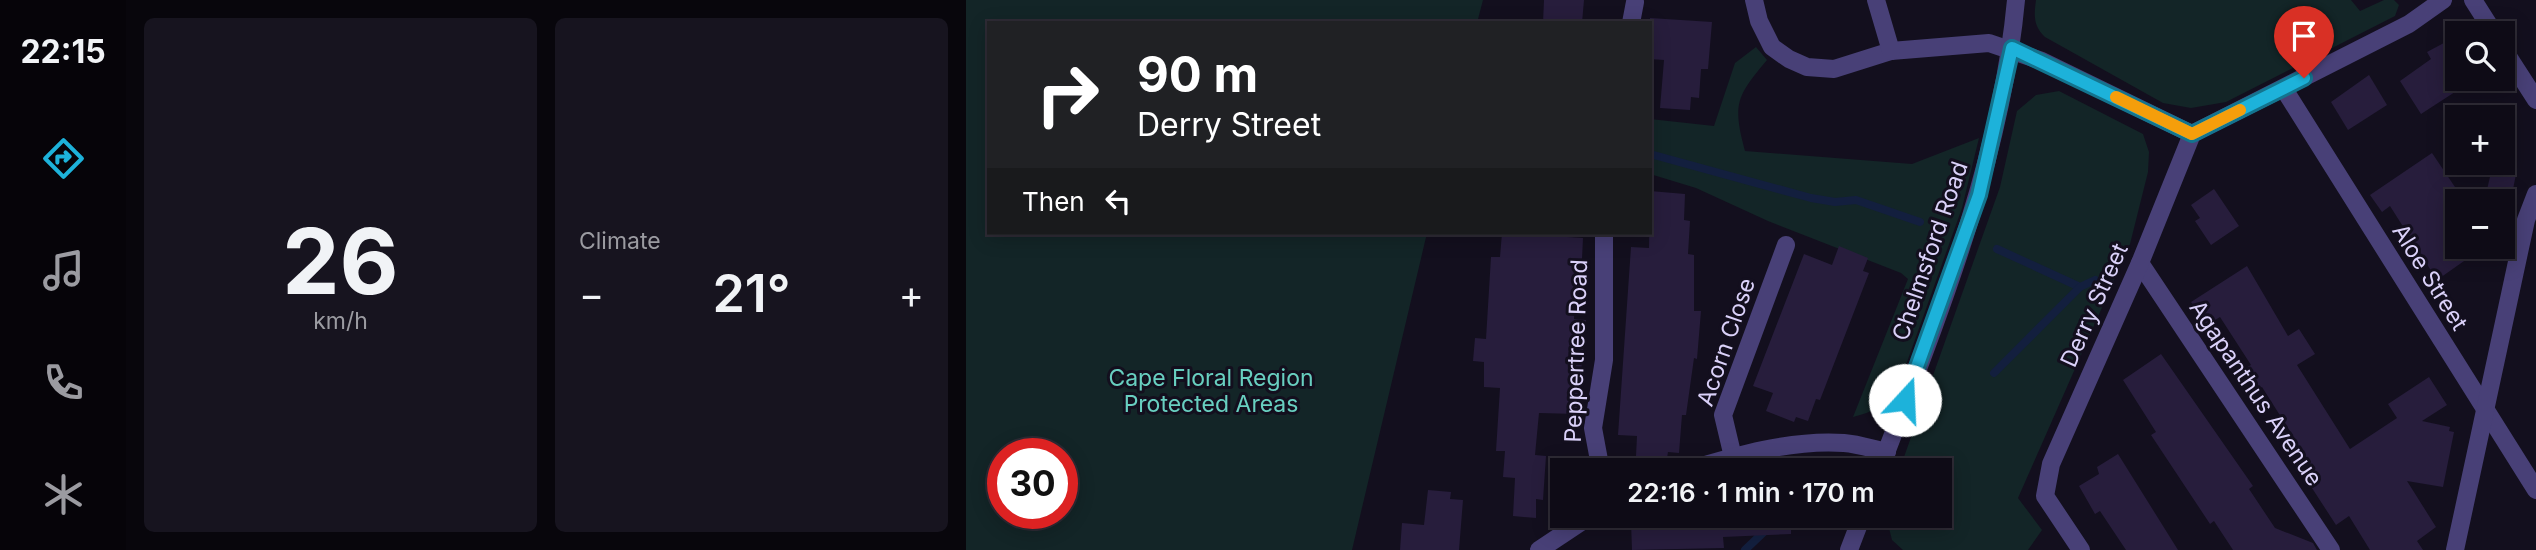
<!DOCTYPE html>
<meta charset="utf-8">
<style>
body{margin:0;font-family:Inter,sans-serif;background:#17141f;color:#f1f3f6;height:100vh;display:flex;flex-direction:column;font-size:26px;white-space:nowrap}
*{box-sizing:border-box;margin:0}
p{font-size:23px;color:#9b9ba1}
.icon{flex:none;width:38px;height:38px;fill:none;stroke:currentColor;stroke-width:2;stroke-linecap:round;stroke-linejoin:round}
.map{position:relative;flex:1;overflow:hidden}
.side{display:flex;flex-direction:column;gap:18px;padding:18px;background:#08060c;width:840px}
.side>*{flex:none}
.top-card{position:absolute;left:21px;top:21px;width:665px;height:214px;border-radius:0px;box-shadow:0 4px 18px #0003,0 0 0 2px #2e2b35;background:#202124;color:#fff;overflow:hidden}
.tools{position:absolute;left:1479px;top:21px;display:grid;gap:14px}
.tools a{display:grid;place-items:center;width:70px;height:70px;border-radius:0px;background:#0e0b16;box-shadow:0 4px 18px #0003,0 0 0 2px #2e2b35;font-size:35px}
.speed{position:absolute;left:21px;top:438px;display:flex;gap:14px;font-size:35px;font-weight:700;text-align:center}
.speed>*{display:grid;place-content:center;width:91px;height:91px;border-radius:50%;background:#0e0b16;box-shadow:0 4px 18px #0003,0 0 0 2px #2e2b35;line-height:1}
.speed .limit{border:10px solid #d22;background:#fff;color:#111}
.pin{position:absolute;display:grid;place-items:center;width:60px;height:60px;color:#fff;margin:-72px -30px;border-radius:50% 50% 50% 0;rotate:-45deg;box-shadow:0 0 7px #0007}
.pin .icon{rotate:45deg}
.me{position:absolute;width:77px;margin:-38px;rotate:20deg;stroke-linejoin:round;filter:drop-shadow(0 0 5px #0008)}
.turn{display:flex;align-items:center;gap:24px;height:147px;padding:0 35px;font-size:32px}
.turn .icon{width:91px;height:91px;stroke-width:2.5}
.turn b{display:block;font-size:49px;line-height:60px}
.then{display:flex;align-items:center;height:66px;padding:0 35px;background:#0003;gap:14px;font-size:26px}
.big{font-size:52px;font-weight:600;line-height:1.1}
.side .tile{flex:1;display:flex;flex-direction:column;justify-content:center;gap:10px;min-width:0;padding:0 24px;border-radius:10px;background:#17141f}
.side .dial{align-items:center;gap:0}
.dial b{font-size:91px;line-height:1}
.heat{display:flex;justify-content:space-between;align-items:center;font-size:38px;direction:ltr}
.side .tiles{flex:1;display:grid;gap:18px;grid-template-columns:repeat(2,1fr)}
.trip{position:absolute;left:584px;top:458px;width:402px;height:70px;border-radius:0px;background:#0e0b16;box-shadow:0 4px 18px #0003,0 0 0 2px #2e2b35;font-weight:600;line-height:70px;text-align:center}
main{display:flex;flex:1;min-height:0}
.menu{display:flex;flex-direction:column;width:126px;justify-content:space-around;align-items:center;background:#060409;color:#9b9ba1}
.menu .icon{width:49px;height:49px}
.menu .active{color:#1db2da}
.menu b{font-size:32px;color:#f1f3f6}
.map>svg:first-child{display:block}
.green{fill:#132527;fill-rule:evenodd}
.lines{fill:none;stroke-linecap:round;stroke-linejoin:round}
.stream{stroke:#131f3e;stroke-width:8}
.building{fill:#271d3c}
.minor{stroke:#484077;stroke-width:18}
.route-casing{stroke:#13748e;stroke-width:18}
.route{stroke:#1db2da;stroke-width:12}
.slow{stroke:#f59e0b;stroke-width:12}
.labels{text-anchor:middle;stroke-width:6;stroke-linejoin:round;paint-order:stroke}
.street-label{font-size:23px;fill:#dad1f9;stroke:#130f1e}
.park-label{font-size:23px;fill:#68cfc0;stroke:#130f1e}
</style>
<main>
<nav class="menu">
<b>22:15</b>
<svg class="icon active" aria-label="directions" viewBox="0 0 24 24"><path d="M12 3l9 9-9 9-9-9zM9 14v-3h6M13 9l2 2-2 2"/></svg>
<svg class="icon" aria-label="music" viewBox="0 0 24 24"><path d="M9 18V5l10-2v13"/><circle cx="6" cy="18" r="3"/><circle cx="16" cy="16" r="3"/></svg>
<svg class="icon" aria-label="phone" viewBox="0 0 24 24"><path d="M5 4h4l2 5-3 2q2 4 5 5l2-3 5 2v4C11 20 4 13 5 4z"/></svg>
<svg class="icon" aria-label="climate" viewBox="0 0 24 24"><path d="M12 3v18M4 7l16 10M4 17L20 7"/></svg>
</nav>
<section class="side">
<div class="tiles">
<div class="tile dial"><b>26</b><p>km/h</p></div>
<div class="tile"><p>Climate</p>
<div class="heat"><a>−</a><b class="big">21°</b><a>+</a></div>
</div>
</div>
</section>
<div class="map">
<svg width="1570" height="550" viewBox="0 0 1570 550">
<rect width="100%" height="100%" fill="#130f1e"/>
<g class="green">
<path d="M 0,0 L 517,0 L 511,23 L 23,23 L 23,233 L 461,233 L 386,550 L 0,550 ZM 37,453 L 96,453 L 96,513 L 37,513 Z"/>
<path d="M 1070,0 L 1385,0 L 1394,11 L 1418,0 L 1428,0 L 1433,5 L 1429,16 L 1260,102 L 1225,108 L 1197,103 L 1079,37 C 1067,26 1068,15 1070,0 Z"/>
<path d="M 790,47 L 801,60 C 771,96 766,103 779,151 L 946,164 L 1013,138 L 996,208 L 931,390 C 918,406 907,412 887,417 L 942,279 L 935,273 L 802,221 L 730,188 L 684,174 L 684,119 L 748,126 L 769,63 Z"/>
<polygon points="1093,91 1177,134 1183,152 1182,172 1164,244 1052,498 1076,530 1062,550 937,550 926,540 920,516 975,516 975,471 933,471 1034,187 1051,111 1070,95"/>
</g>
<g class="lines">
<g class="stream">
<polyline points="684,154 845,198 869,202 890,200 954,222"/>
<polyline points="1031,249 1114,287"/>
<polyline points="1028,373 1114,287 1129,280"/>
<polyline points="779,550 802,528"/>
</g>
</g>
<g class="building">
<polygon points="578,0 618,0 616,23 577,23"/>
<polygon points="684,18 746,22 742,69 735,69 733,98 725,97 724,110 694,108 698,60 684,59"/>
<polygon points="1491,36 1491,79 1509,79 1455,114 1434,81 1465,59 1461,52"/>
<polygon points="1403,75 1421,105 1382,130 1365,102"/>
<polygon points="1466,153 1491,190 1491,247 1518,247 1471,280 1424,206 1416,212 1404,195"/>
<polygon points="1526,168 1550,174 1545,200 1520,194"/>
<polygon points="1248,189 1273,226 1245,245 1229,221 1234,218 1225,205"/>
<polygon points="684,191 719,194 718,220 724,221 722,254 728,255 728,311 735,311 731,359 728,358 720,415 716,415 713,453 702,452 701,458 670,456 671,436 652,435 665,247 683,248"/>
<polygon points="536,233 617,238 616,259 611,259 608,319 620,320 611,414 573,413 569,455 580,456 577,500 570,499 570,518 547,516 549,478 537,477 539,451 530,451 534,388 518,387 518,362 507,361 509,338 520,339 525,257 534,257"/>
<polygon points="873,246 902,258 897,271 903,273 854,400 850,399 842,421 830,417 828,422 800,411 807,393 787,386 838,254 866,265"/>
<polygon points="1281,266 1322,336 1333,329 1349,354 1331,365 1384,449 1431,418 1422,404 1463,377 1481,405 1456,421 1484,427 1483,431 1488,432 1477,487 1441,481 1470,527 1451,541 1457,550 1404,550 1383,516 1370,525 1318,445 1329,439 1296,387 1284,394 1271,373 1285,365 1254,317 1241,325 1225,302"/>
<polygon points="1195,354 1287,486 1283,489 1309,528 1347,543 1351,550 1267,550 1248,521 1244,524 1185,435 1190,432 1157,380"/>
<polygon points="1152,454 1212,550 1160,550 1134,511 1129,514 1113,486 1133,474 1131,467"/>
<polygon points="462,490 485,492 484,499 497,500 493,550 434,550 436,523 458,525"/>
<polygon points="693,516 825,516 825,534 757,537 758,548 666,550 665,522 694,521"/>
</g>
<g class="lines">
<g class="minor">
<polyline points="788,0 793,21 806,47 823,59 841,67 868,69 925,51 1023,43 1076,61 1226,134"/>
<polyline points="910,0 925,51"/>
<polyline points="1507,0 1528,33"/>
<polyline points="665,23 669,2"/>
<polyline points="1536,47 1570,100"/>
<polyline points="1318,89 1570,490"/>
<polyline points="1174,263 1365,550"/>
<polyline points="767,457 757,415 820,245"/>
<polyline points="635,471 627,428 638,360 638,233"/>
<path d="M 719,471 C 769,456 826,439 878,443 C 892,444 907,449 921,452"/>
<path d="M 913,471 C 971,319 1035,163 1050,0"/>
<polyline points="573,550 624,516"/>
<polyline points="883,550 896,516"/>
<polyline points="1115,550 1079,496 1085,464 1174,263 1226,134 1443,24 1477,0"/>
<polyline points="1489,550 1560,220 1570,194"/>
</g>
</g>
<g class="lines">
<defs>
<polyline id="route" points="939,400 1013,195 1046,48 1226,134 1338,78"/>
</defs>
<use href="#route" class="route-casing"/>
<use href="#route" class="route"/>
<polyline class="slow" points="1150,97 1226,134 1274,110"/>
</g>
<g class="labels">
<g class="street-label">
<text transform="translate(964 251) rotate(-71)" y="8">Chelmsford Road</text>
<text transform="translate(1464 277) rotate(58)" y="8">Aloe Street</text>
<text transform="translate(1128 305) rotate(-66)" y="8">Derry Street</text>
<text transform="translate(760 342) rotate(-71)" y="8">Acorn Close</text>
<text transform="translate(610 351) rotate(-88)" y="8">Peppertree Road</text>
<text transform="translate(1290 393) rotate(56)" y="8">Agapanthus Avenue</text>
</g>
<g class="park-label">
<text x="245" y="386">Cape Floral Region<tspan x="245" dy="26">Protected Areas</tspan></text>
</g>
</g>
</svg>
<div class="tools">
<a><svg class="icon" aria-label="search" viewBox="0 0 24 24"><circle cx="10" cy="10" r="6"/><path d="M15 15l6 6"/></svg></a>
<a>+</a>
<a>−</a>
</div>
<div class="speed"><div class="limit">30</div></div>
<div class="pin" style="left:1338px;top:78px;background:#d93025"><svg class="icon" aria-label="arrive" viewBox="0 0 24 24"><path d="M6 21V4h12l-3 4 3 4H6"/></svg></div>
<svg class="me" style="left:939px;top:400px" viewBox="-20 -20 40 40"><circle r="19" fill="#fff"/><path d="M0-13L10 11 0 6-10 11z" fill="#1db2da"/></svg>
<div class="trip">22:16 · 1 min · 170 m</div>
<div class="top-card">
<div class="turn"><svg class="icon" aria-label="right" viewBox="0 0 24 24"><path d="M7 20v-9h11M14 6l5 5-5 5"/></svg><div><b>90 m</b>Derry Street</div></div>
<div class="then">Then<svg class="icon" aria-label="left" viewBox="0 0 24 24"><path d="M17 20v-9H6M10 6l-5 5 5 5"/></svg></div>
</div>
</div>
</main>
